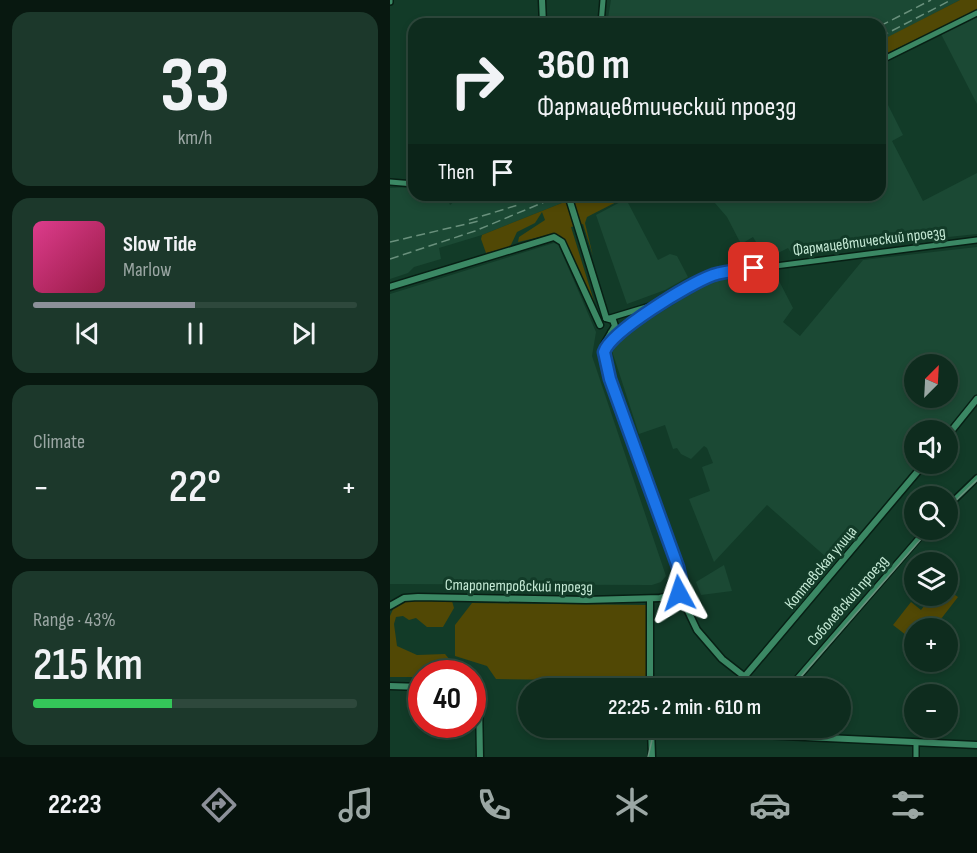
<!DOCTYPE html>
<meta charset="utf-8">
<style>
body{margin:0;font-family:"Sofia Sans Condensed",sans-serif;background:#1c382b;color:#f1f3f6;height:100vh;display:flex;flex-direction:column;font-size:22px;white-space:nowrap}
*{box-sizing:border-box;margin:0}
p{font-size:20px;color:#9ba7a4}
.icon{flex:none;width:33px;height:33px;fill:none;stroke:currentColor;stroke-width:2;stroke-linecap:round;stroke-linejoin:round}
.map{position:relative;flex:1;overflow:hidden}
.side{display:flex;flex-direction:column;gap:12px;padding:12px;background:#081810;width:390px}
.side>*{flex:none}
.banner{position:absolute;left:18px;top:18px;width:478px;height:183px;border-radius:18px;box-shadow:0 3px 9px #0003,0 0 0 2px #2e483c;background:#0e2c1e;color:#f1f3f6;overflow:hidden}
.needle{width:39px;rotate:24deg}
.controls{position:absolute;left:514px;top:354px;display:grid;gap:12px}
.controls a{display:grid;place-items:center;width:54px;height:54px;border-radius:50%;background:#0e2c1e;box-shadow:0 3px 9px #0003,0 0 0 2px #2e483c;font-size:30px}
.speed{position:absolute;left:18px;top:660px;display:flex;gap:12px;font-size:30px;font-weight:700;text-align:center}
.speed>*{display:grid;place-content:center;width:78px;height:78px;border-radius:50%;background:#0e2c1e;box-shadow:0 3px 9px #0003,0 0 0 2px #2e483c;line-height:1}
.speed .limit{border:9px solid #d22;background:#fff;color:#111}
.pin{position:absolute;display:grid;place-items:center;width:51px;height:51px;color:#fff;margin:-26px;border-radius:12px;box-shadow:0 3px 9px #0006}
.me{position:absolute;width:66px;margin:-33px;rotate:355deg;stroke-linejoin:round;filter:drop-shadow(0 0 4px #0008)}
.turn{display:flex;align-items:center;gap:21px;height:126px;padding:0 30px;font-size:27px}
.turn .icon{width:78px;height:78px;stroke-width:2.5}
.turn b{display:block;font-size:42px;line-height:51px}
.then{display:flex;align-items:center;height:57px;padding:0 30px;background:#0003;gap:12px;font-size:22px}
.big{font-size:45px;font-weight:600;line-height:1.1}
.side .widget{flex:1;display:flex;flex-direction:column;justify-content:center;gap:9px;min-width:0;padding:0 21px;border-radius:18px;background:#1c382b}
.side .dial{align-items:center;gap:0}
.dial b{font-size:78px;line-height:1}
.song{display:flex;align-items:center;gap:18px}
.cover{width:72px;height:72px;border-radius:9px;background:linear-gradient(135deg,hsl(330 70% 55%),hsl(340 70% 35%))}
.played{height:6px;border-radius:3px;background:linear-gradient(90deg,#8c9099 50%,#2e483c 50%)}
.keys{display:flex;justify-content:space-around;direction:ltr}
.heat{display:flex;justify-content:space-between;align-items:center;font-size:33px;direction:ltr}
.charge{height:9px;border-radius:4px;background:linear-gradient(90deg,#34c759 43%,#2e483c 0)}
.trip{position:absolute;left:128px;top:678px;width:333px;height:60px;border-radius:30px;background:#0e2c1e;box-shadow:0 3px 9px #0003,0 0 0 2px #2e483c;font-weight:600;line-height:60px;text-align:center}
.tabs{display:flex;height:96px;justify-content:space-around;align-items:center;background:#06120c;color:#9ba7a4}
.tabs .icon{width:42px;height:42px}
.tabs .on{color:#8c9099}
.tabs b{font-size:27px;color:#f1f3f6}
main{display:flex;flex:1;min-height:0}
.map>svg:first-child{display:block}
.built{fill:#1b4934;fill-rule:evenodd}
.green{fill:#514805}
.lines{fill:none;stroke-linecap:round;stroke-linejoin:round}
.minor-casing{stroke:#071f14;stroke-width:8}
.tertiary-casing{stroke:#071f14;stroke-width:9}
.minor{stroke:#3b8864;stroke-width:5}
.tertiary{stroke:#3b8864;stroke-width:6}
.tram{stroke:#69907c;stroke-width:1.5}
.rail{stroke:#69907c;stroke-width:1.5;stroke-dasharray:9 4.5;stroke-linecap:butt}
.route-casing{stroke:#114b97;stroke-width:15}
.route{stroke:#1a73e8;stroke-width:10}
.labels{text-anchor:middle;stroke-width:6;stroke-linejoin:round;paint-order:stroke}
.street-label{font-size:16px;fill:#c5e9d5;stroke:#123b28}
</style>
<main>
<section class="side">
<div class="widget dial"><b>33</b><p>km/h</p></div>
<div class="widget">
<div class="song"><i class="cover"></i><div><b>Slow Tide</b><p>Marlow</p></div></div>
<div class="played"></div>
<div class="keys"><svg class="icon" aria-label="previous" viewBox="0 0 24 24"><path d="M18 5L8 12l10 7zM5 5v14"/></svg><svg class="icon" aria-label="pause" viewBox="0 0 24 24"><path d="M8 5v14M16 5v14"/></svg><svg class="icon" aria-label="next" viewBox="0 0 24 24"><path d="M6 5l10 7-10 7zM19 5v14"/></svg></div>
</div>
<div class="widget"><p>Climate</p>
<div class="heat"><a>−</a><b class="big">22°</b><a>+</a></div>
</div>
<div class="widget"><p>Range · 43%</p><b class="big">215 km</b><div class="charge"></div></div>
</section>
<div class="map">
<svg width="587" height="757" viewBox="0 0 587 757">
<rect width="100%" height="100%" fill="#123b28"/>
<g class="built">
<polygon points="221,0 570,0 491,41 490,24 217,24"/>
<polygon points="587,16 587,104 551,34"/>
<polygon points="491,91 513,135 502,141 533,201 587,173 587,234 462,247 403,256 398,248 384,255 376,243 369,247 363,237 351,244 337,217 318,195 490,195"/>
<polygon points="24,187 24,195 56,195 60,205 72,195 192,195 92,235 49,248 51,259 24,267 18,273 0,279 0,188"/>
<polygon points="236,199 268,260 280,254 287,256 298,277 275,290 237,304 206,215"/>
<polygon points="164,243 168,244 206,332 202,356 276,576 271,582 262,585 0,584 0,294"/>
<path d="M 587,247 L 587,394 L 556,430 L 525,430 L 525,464 L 529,464 L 444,564 L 377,505 L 324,562 L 299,499 L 320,491 L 312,467 L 323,463 L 317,448 L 314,446 L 301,459 L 291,454 L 287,448 L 283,449 L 275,425 L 249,434 L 222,351 L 224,350 L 223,346 L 228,344 L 227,339 L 325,279 L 376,272 L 377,281 L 388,279 L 403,308 L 393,322 L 410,336 L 473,260 ZM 525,364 L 558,364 L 558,398 L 525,398 Z"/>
<polygon points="334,565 342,591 311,595 306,582"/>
</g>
<g class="green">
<polygon points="570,0 587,0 587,10 491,56 490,41"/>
<polygon points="192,195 240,195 197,217 195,223 203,256 193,224 181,227 208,314 171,236 163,234 128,242 129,237 155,220 152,212 145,223 127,232 120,247 96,253 91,239 92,235"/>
<polygon points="558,590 568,597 544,628 525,628 525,642 503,625 521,602 531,610 542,596 558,596"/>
<polygon points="18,600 62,601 64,608 53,627 37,627 26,618 19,620 13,616 6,617 4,624 7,646 27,655 55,654 60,660 55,673 32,674 31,677 0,677 0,616 5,605"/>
<polygon points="82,603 256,605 256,681 106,679 97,666 65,656 65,625"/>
</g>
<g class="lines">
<defs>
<g id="minor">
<polyline points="0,2 0,0"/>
<polyline points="211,24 213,0"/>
<polyline points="490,61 587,13"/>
<polyline points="0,182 24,184"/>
<polyline points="220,318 273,302 331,273 587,240"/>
<polyline points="221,332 247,321 270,305"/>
<polyline points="558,506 587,478"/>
<polyline points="399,688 536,530"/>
<polyline points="526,757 526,743"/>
</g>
<g id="tertiary">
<polyline points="152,0 153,24"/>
<polyline points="178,195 216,318"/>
<polyline points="0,287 164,237 172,242 210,325"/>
<polyline points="558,435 587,399"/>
<polyline points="288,590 307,630 332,659 355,677"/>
<polyline points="260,599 260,688"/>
<polyline points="0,606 14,598 28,597 196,600 270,598 282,595 291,586 288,567 216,367 215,343 225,326 223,320 216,318"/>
<polyline points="0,686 32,687"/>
<polyline points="345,688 534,464"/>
<polyline points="82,691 89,702 90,757"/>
<polyline points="261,728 262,757"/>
<polyline points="261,730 587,745"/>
</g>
</defs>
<use href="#minor" class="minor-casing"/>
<use href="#tertiary" class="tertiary-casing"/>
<use href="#minor" class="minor"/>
<use href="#tertiary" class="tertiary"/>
<g class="tram">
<polyline points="558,508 587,480"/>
<polyline points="401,688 539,530"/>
<polyline points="258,757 262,740 274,728"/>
</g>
<g class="rail">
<polyline points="490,26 541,0"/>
<polyline points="490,37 561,0"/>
<polyline points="79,220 128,205"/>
<polyline points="0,242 89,221"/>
<polyline points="0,259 85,231 171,195"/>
</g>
</g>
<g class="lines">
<defs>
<path id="route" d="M 289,593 L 291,580 L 288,567 L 220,379 L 214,352 C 221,331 299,284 323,275 C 336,271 350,270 364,268"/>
</defs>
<use href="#route" class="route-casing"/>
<use href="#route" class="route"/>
</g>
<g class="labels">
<g class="street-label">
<text transform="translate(479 240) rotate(-7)" y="6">Фармацевтический проезд</text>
<text transform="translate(430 567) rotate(-50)" y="6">Коптевская улица</text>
<text transform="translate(129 585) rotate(1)" y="6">Старопетровский проезд</text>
<text transform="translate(457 600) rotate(-49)" y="6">Соболевский проезд</text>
</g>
</g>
</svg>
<div class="controls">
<a><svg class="needle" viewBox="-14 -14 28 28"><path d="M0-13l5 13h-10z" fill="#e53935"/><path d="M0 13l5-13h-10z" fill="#9ba7a4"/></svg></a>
<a><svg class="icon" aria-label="sound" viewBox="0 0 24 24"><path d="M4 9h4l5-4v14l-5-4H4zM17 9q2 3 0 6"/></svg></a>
<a><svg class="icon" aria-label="search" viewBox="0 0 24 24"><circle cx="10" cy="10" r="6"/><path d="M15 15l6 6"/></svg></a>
<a><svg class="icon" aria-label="layers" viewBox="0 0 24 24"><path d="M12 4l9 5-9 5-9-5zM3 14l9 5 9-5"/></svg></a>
<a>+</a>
<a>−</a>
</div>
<div class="speed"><div class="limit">40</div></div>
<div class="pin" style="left:364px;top:268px;background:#d93025"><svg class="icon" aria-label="arrive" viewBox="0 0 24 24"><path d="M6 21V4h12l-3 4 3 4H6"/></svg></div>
<svg class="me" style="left:289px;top:593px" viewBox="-20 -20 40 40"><path d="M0-17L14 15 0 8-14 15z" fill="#1a73e8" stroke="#fff" stroke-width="4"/></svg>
<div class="trip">22:25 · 2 min · 610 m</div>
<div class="banner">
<div class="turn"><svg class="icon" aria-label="right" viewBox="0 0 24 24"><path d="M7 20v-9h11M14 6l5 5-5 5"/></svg><div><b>360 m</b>Фармацевтический проезд</div></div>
<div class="then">Then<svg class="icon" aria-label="arrive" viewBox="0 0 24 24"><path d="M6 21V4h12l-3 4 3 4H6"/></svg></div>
</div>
</div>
</main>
<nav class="tabs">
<b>22:23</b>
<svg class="icon on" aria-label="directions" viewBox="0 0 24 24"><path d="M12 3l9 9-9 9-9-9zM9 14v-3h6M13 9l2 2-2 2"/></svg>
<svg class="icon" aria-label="music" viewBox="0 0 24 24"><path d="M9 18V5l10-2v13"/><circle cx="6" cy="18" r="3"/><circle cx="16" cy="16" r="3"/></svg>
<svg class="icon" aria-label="phone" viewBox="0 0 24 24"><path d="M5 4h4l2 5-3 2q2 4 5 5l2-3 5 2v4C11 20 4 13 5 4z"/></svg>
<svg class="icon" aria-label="climate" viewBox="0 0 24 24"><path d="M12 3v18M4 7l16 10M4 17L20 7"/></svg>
<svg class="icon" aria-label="car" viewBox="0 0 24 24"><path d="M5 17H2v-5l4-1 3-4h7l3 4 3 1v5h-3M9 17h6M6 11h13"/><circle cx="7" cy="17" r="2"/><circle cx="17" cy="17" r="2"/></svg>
<svg class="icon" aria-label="filters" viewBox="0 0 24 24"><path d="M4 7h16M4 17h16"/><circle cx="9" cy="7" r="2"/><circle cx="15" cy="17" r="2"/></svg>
</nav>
